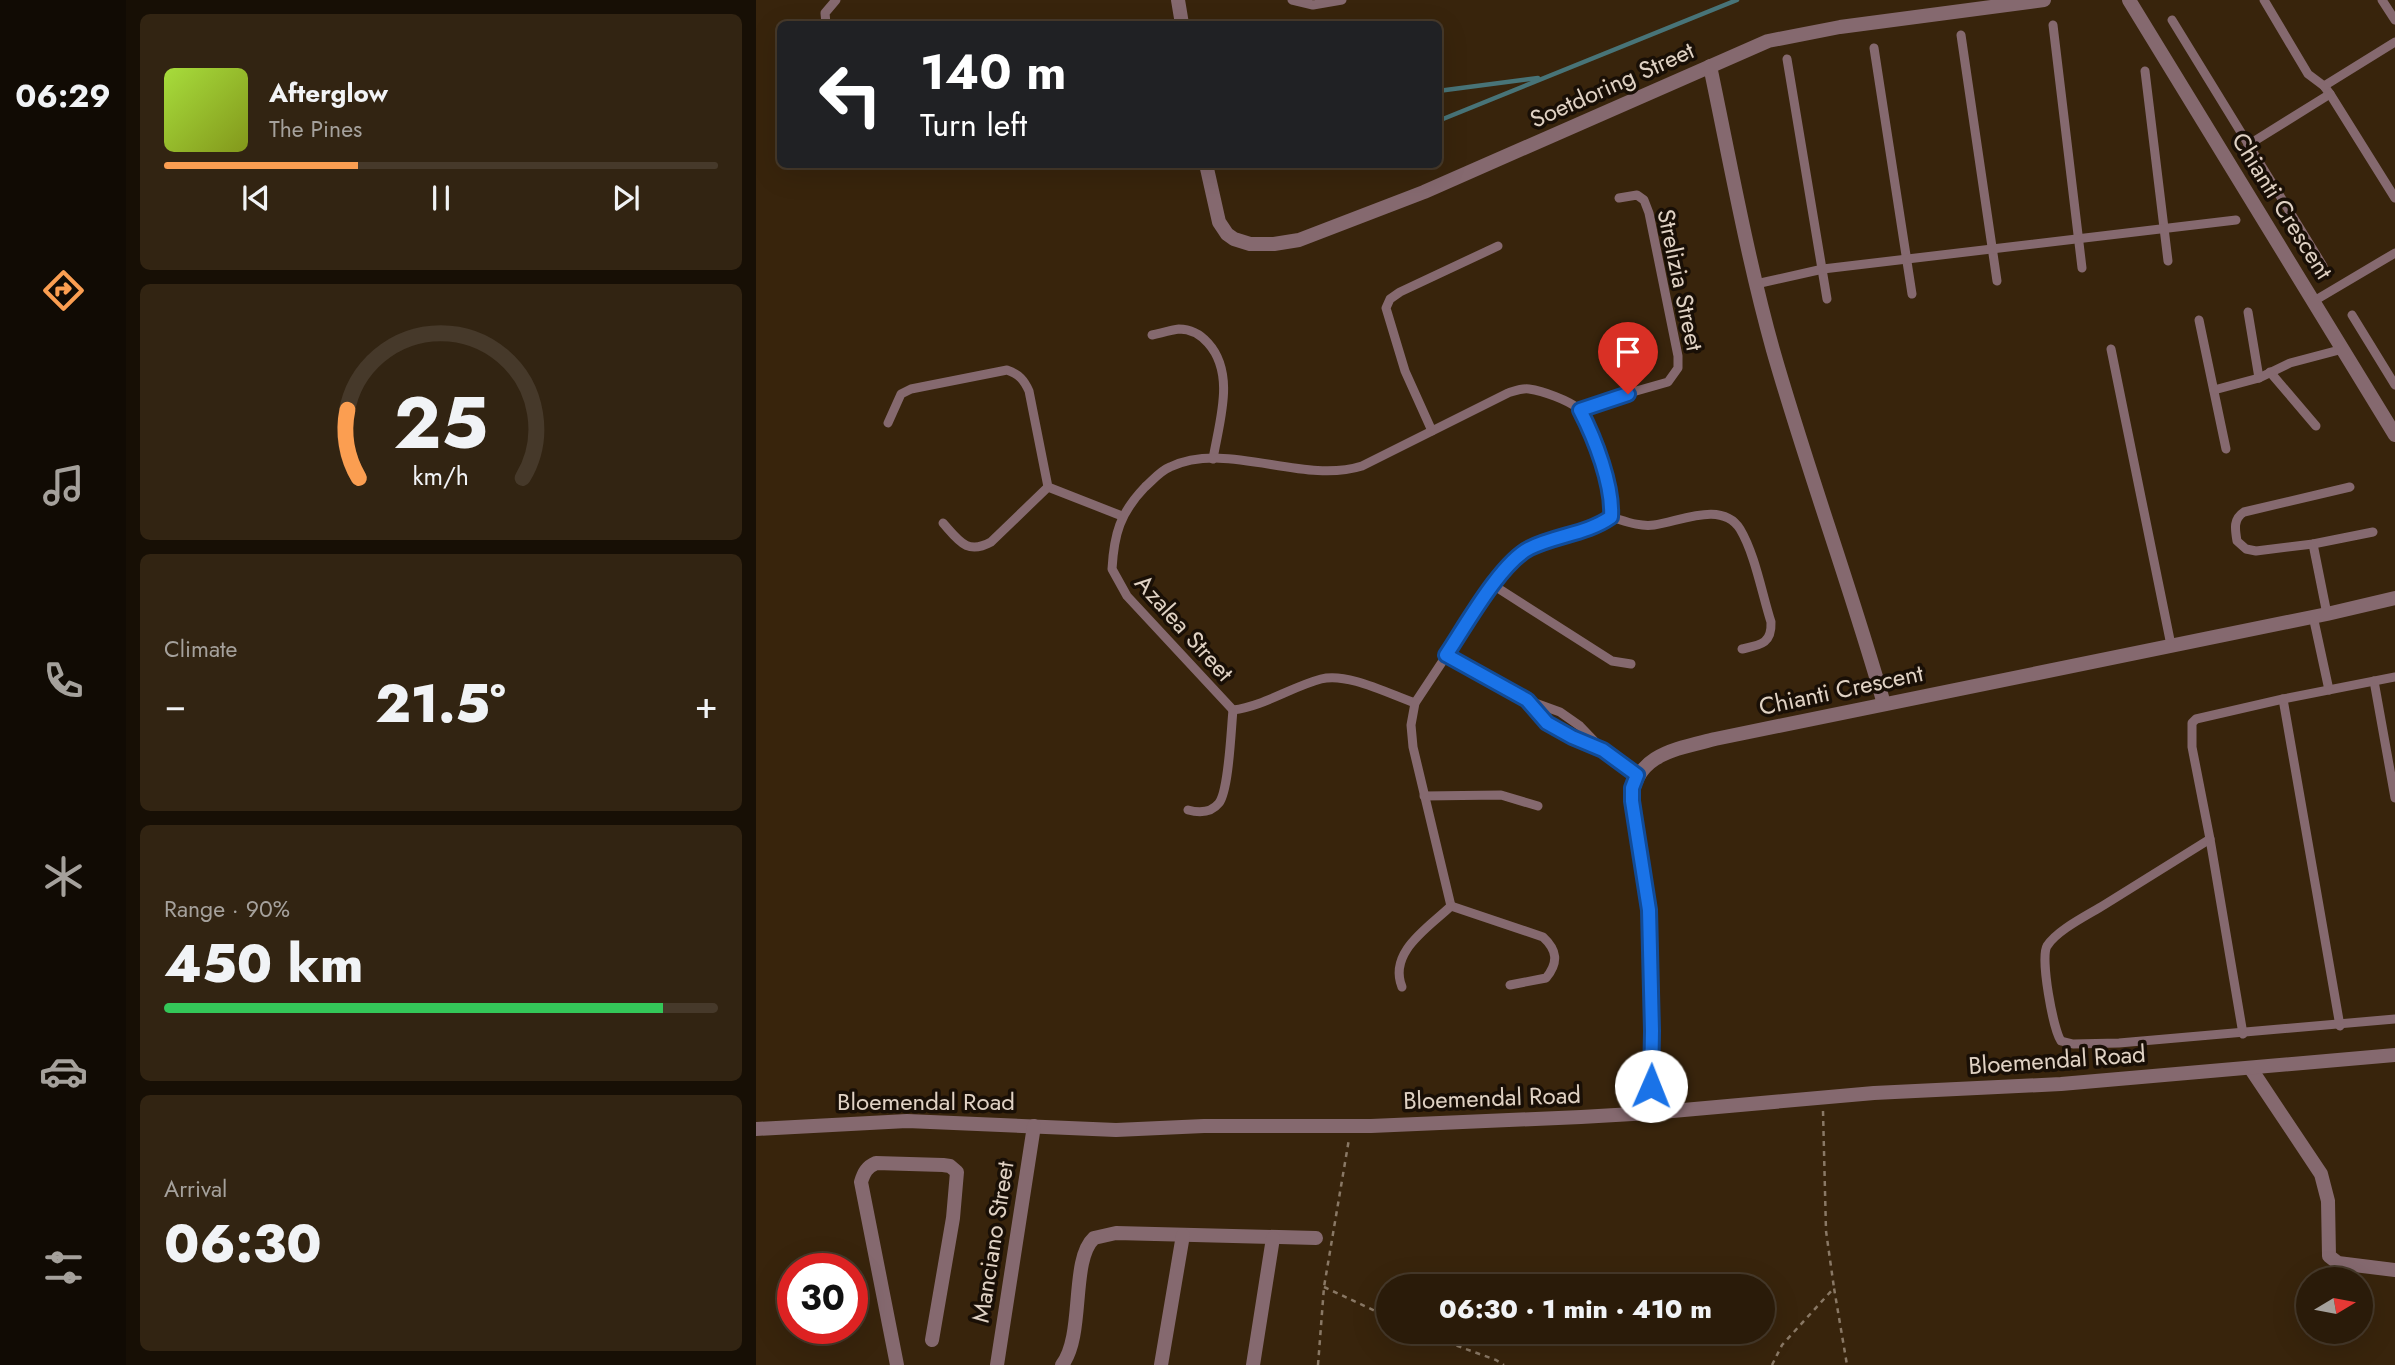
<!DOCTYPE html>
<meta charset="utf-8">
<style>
body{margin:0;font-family:Jost,sans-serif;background:#322412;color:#f1f3f6;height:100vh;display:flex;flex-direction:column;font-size:26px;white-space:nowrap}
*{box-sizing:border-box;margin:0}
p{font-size:23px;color:#a5a19c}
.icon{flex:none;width:38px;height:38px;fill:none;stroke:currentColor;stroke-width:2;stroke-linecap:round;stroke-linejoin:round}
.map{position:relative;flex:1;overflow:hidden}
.sheet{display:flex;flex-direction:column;gap:14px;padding:14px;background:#170f05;width:630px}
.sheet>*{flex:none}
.guide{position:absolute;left:21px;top:21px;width:665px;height:147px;border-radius:10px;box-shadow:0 7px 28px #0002,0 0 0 2px #46392a;background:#202124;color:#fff;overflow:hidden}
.needle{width:46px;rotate:80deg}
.tools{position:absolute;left:1540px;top:1267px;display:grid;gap:14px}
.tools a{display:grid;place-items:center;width:77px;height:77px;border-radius:50%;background:#2a1b09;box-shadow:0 7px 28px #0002,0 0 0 2px #46392a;font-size:35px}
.speed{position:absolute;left:21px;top:1253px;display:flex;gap:14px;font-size:35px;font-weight:700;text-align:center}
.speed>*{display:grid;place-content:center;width:91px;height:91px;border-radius:50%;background:#2a1b09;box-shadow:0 7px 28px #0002,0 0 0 2px #46392a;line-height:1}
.speed .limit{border:10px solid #d22;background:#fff;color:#111}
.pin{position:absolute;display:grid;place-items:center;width:60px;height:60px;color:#fff;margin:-72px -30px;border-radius:50% 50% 50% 0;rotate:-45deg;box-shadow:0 0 7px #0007}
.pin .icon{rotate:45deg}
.me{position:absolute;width:77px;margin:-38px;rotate:1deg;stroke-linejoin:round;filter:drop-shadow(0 0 5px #0008)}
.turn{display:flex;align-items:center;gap:24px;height:147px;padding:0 28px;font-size:32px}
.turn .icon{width:91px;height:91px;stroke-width:2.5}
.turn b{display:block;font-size:49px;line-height:60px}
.big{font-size:52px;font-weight:800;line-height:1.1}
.sheet .card{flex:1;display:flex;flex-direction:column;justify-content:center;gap:10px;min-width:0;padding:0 24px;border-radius:10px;background:#322412}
.sheet .dial{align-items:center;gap:0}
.dial svg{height:182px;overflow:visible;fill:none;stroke:#46392a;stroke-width:7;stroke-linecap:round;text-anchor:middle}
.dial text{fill:#f1f3f6;stroke:none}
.song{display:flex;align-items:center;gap:21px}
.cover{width:84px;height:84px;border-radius:10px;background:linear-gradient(135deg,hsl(80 70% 55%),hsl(70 70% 35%))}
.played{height:7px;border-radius:4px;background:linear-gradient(90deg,#fb9e51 35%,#46392a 35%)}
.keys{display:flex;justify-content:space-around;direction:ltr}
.heat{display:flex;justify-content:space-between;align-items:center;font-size:38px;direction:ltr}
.charge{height:10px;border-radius:5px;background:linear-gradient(90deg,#34c759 90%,#46392a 0)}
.trip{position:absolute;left:620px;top:1274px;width:399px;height:70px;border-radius:35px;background:#2a1b09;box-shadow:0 7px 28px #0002,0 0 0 2px #46392a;font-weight:800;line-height:70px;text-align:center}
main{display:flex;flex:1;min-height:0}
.tab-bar{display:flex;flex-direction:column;width:126px;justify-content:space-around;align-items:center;background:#110b04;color:#a5a19c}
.tab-bar .icon{width:49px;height:49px}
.tab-bar .selected{color:#fb9e51}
.tab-bar b{font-size:32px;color:#f1f3f6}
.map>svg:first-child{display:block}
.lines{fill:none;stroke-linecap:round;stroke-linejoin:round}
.stream{stroke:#487478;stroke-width:4.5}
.path{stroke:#897865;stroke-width:2.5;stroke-dasharray:5 5;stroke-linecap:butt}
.service{stroke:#85696f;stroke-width:9}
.minor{stroke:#85696f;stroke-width:14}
.route-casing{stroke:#114b97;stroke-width:18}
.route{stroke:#1a73e8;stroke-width:12}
.labels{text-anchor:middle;stroke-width:7;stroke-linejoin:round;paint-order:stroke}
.street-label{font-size:24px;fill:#e0d2c4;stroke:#190f06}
</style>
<main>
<nav class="tab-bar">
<b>06:29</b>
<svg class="icon selected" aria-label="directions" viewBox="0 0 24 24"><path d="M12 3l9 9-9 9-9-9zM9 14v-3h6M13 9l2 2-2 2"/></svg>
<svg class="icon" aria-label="music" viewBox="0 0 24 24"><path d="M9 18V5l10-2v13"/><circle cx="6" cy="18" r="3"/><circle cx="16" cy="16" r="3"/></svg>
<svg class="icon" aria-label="phone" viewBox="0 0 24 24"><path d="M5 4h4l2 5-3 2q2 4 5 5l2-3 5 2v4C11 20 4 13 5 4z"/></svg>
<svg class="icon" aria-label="climate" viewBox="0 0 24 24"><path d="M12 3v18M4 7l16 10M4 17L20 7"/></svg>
<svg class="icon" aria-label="car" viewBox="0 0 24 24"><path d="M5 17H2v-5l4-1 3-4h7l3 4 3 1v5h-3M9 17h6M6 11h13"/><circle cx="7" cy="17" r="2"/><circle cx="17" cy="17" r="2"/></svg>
<svg class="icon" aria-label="filters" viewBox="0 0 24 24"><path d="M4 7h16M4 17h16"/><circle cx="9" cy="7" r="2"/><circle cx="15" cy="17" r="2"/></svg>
</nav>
<section class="sheet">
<div class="card">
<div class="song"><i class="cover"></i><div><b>Afterglow</b><p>The Pines</p></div></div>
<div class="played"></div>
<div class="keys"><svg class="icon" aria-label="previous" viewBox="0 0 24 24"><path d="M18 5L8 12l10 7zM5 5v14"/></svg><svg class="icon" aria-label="pause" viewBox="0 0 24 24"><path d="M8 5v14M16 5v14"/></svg><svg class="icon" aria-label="next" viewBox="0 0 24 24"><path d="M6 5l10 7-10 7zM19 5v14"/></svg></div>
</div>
<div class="card dial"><svg viewBox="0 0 100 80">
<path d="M14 69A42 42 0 1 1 86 69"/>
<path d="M14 69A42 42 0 0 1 9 39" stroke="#fb9e51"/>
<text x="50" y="56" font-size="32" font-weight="700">25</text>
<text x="50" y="72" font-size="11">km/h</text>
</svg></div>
<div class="card"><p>Climate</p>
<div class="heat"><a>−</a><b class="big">21.5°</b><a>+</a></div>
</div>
<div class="card"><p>Range · 90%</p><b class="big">450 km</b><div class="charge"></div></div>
<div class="card"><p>Arrival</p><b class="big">06:30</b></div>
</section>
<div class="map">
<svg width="1639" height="1365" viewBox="0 0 1639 1365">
<rect width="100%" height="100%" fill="#38240c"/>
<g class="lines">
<g class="stream">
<polyline points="682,91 782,78"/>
<polyline points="682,121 981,0"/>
</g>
<g class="path">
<polyline points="1067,1111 1070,1231 1078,1288"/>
<polyline points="568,1287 632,1317"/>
<polyline points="663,1332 740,1360 748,1365"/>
<polyline points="562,1365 568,1287 593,1139"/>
<polyline points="1016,1365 1026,1345 1078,1288 1091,1365"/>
</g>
<g class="service">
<polyline points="536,0 557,5 586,0"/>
<polyline points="1508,0 1552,74 1568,86 1574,94 1639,198"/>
<polyline points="1626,0 1639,20"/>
<polyline points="1416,20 1567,266"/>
<polyline points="70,24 69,13 80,0"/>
<polyline points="1297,25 1326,268"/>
<polyline points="1205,35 1241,281"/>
<polyline points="1118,48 1156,294"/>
<polyline points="1031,59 1071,299"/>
<polyline points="1389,71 1412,261"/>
<polyline points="1568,86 1639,42"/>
<polyline points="1492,145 1574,94"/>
<polyline points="1000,284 1067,269 1480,220"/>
<polyline points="1558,301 1639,253"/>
<polyline points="1492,312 1503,378"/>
<polyline points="1596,315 1639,385"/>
<polyline points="1443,320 1470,449"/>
<path d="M 396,335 C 405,333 415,330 423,329 C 435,329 444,334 452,343 C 480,374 463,422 457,459"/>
<polyline points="1355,349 1415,645"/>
<polyline points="1514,372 1560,426"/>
<polyline points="1458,390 1503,378 1534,363 1587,349"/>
<polyline points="824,410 852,399 912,382 922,368 922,356 893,213 888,200 881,195 863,198"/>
<path d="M 132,423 L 145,394 L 155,389 L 251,370 C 263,374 268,380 273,391 L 292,487 L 366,516"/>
<polyline points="676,431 649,371 630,308 634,299 644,292 742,246"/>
<path d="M 1594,487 L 1488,512 C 1477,519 1479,529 1481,541 L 1490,549 L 1500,551 L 1557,544 L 1617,532"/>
<path d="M 855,517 C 869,521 883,527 898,525 C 923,522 966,500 984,529 C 999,554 1006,594 1015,622 C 1016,644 1004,645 986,649"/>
<path d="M 187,523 C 203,541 211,555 235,542 L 292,487"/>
<polyline points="1557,544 1571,614"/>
<polyline points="737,585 856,661 875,664"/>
<polyline points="1557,616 1573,690"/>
<polyline points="690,655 771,700 804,712 824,726 847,750 881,775"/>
<polyline points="1618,681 1639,798"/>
<polyline points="1527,699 1584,1026"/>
<path d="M 773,703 C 796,729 811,735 842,748"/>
<path d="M 477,710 L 371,596 L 356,569 C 358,534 364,513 389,487 C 397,480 404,471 414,467 C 472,440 546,485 606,466 L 752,393 C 759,391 765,388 773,389 C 787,391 812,400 823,409 C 837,421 856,498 855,517"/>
<path d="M 477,710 C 508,706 535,687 565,679 C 591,672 633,694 659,703"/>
<polyline points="668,796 745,795 782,806"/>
<path d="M 432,810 C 443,813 455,813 463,803 C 473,790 475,729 477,710"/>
<path d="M 1454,839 C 1419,861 1383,883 1348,905 C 1332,915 1301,930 1291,946 C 1284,958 1297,1029 1305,1041 L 1317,1044 L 1363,1043 L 1639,1019"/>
<polyline points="695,906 657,747 655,725 659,703 737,585 763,555 791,541 844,525 855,517"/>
<path d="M 695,906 L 787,937 C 801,950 803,962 790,978 L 754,985"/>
<path d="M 646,987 C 632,952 672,928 695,906"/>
<polyline points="1487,1034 1454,839 1436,747 1436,723 1440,719 1527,699 1639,677"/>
</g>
<g class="minor">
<polyline points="422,0 426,24"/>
<polyline points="1373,0 1639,435"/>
<path d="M 954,66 C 974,161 991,257 1017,350 C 1051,469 1094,585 1128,704"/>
<polyline points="450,164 463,222 471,234 478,239 494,244 518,244 543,240 668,192 1012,41 1084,27 1288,0"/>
<polyline points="1495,1069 1565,1174 1572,1201 1573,1256 1582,1263 1639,1270"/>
<path d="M 894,1113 L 896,1031 L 893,910 L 876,801 C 878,754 921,749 959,739 L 1571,614 L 1639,598"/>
<polyline points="0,1129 151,1121 360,1130 448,1126 615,1126 825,1117 894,1113 1118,1093 1305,1084 1639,1055"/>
<path d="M 141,1365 L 105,1182 C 108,1172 111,1167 120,1163 L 187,1165 L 194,1166 L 201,1172 L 197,1218 L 176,1340"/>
<polyline points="241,1365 278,1126"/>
<path d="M 306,1365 C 329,1335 314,1260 338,1238 L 360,1233 L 560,1238"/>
<polyline points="405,1365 427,1235"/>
<polyline points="497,1365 517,1238"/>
</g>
</g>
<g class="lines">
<defs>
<path id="route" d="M 872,394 L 824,410 C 839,439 857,485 855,517 C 831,534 800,535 774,548 C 744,563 709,627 690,655 L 771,700 L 791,723 L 816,737 L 847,750 L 881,775 L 876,788 L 876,801 L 893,910 L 896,1031 L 895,1086"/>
</defs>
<use href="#route" class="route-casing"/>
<use href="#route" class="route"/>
</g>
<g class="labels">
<g class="street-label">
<text transform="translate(856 85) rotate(-24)" y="8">Soetdoring Street</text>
<text transform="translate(1526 206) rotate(58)" y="8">Chianti Crescent</text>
<text transform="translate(924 280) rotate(78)" y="8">Strelizia Street</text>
<text transform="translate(428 628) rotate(48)" y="8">Azalea Street</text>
<text transform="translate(1085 690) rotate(-12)" y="8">Chianti Crescent</text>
<text transform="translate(1301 1060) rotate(-4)" y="8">Bloemendal Road</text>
<text transform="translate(736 1098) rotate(-2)" y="8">Bloemendal Road</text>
<text x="170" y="1110">Bloemendal Road</text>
<text transform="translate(237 1242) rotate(-81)" y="8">Manciano Street</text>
</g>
</g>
</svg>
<div class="tools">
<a><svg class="needle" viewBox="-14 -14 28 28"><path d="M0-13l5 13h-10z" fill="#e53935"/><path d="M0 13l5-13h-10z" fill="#a5a19c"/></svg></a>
</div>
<div class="speed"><div class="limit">30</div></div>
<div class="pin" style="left:872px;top:394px;background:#d93025"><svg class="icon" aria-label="arrive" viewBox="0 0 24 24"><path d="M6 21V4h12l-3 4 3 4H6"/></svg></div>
<svg class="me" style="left:895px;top:1086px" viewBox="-20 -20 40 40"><circle r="19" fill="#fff"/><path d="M0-13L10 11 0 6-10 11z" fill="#1a73e8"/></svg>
<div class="trip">06:30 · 1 min · 410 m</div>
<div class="guide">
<div class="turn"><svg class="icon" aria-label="left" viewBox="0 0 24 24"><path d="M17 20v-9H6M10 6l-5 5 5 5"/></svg><div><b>140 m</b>Turn left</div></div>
</div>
</div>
</main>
